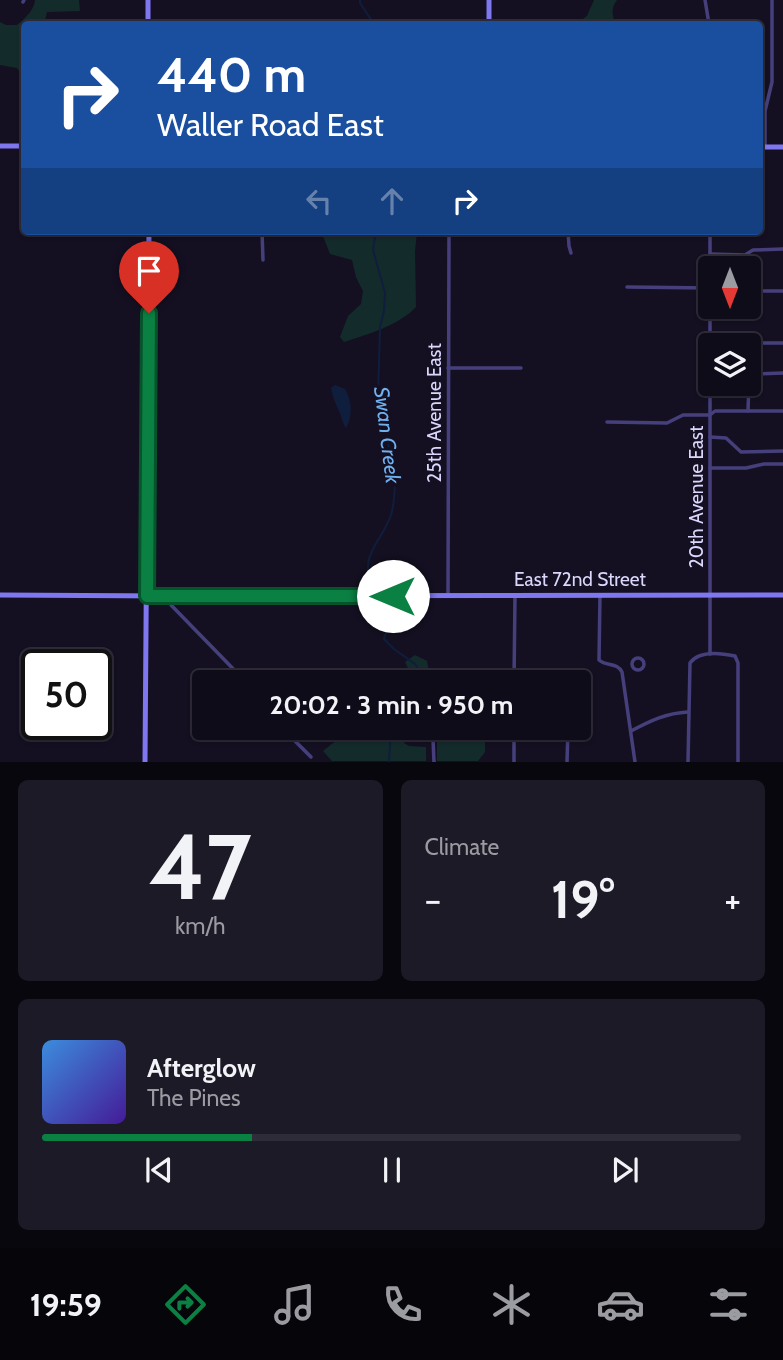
<!DOCTYPE html>
<meta charset="utf-8">
<style>
body{margin:0;font-family:Cabin,sans-serif;background:#1d1a27;color:#f1f3f6;height:100vh;display:flex;flex-direction:column;font-size:26px;white-space:nowrap}
*{box-sizing:border-box;margin:0}
p{font-size:23px;color:#9b9ba2}
.icon{flex:none;width:38px;height:38px;fill:none;stroke:currentColor;stroke-width:2;stroke-linecap:round;stroke-linejoin:round}
.map{position:relative;height:762px;overflow:hidden}
.details{display:flex;flex-direction:column;gap:18px;padding:18px;background:#08070e;flex:1}
.details>*{flex:none}
.guide{position:absolute;left:21px;top:21px;width:742px;height:214px;border-radius:7px;box-shadow:0 2px 5px #0004,0 0 0 2px #2f2c39;background:#1a4fa0;color:#fff;overflow:hidden}
.needle{width:46px;rotate:180deg}
.buttons{position:absolute;left:698px;top:256px;display:grid;gap:14px}
.buttons a{display:grid;place-items:center;width:63px;height:63px;border-radius:7px;background:#0f0c1a;box-shadow:0 2px 5px #0004,0 0 0 2px #2f2c39;font-size:35px}
.speed{position:absolute;left:21px;top:649px;display:flex;gap:14px;font-size:35px;font-weight:700;text-align:center}
.speed>*{display:grid;place-content:center;width:91px;height:91px;border-radius:50%;background:#0f0c1a;box-shadow:0 2px 5px #0004,0 0 0 2px #2f2c39;line-height:1}
.speed .limit{border:4px solid #111;border-radius:10px;background:#fff;color:#111}
.pin{position:absolute;display:grid;place-items:center;width:60px;height:60px;color:#fff;margin:-72px -30px;border-radius:50% 50% 50% 0;rotate:-45deg;box-shadow:0 0 7px #0007}
.pin .icon{rotate:45deg}
.me{position:absolute;width:77px;margin:-38px;rotate:270deg;stroke-linejoin:round;filter:drop-shadow(0 0 5px #0008)}
.turn{display:flex;align-items:center;gap:24px;height:147px;padding:0 21px;font-size:32px}
.turn .icon{width:91px;height:91px;stroke-width:2.5}
.turn b{display:block;font-size:49px;line-height:60px}
.lanes{display:flex;align-items:center;height:66px;padding:0 21px;background:#0003;justify-content:center;gap:35px;direction:ltr}
.lanes .off{opacity:.35}
.big{font-size:52px;font-weight:700;line-height:1.1}
.details .tile{flex:1;display:flex;flex-direction:column;justify-content:center;gap:10px;min-width:0;padding:0 24px;border-radius:10px;background:#1d1a27}
.details .dial{align-items:center;gap:0}
.dial b{font-size:91px;line-height:1}
.song{display:flex;align-items:center;gap:21px}
.cover{width:84px;height:84px;border-radius:10px;background:linear-gradient(135deg,hsl(210 70% 55%),hsl(260 70% 35%))}
.played{height:7px;border-radius:4px;background:linear-gradient(90deg,#0b8043 30%,#2f2c39 30%)}
.keys{display:flex;justify-content:space-around;direction:ltr}
.heat{display:flex;justify-content:space-between;align-items:center;font-size:38px;direction:ltr}
.details .tiles{flex:1;display:grid;gap:18px;grid-template-columns:1fr 1fr}
.tile:last-child{grid-column:span 2}
.trip{position:absolute;left:192px;top:670px;width:399px;height:70px;border-radius:7px;background:#0f0c1a;box-shadow:0 2px 5px #0004,0 0 0 2px #2f2c39;font-weight:700;line-height:70px;text-align:center}
.tab-bar{display:flex;height:112px;justify-content:space-around;align-items:center;background:#06050a;color:#9b9ba2}
.tab-bar .icon{width:49px;height:49px}
.tab-bar .current{color:#0b8043}
.tab-bar b{font-size:32px;color:#f1f3f6}
.map>svg:first-child{display:block}
.green{fill:#142b2b}
.water{fill:#0f1e3c}
.lines{fill:none;stroke-linecap:round;stroke-linejoin:round}
.stream{stroke:#0f1e3c;stroke-width:2}
.street{stroke:#45407c;stroke-width:3.5}
.secondary{stroke:#7e77f0;stroke-width:5}
.route-casing{stroke:#07532c;stroke-width:18}
.route{stroke:#0b8043;stroke-width:12}
.labels{text-anchor:middle;stroke-width:7;stroke-linejoin:round;paint-order:stroke}
.street-label{font-size:19px;fill:#dbd6fb;stroke:#141022}
.water-label{font-size:21px;font-style:italic;fill:#6fb0ef;stroke:#141022}
</style>
<div class="map">
<svg width="783" height="762" viewBox="0 0 783 762">
<rect width="100%" height="100%" fill="#141022"/>
<g class="green">
<path d="M 35,0 L 79,0 L 80,11 L 47,12 L 44,24 L 24,24 L 24,87 L 22,76 L 17,68 L 0,65 L 0,22 L 6,25 L 17,25 C 25,18 34,11 35,0 Z"/>
<path d="M 594,0 L 617,0 C 611,7 611,18 617,24 L 576,24 L 587,16 Z"/>
<path d="M 321,231 L 417,231 L 415,251 L 416,307 C 398,326 368,334 344,342 L 340,337 L 348,316 L 361,304 L 363,291 L 356,277 L 352,260 L 330,254 Z"/>
<polygon points="415,655 427,661 431,682 412,682 413,678 405,662"/>
<polygon points="352,728 404,728 404,743 409,746 426,747 426,761 332,761 323,751"/>
<polygon points="469,728 485,728 485,752 478,761 437,761 437,735 465,733"/>
</g>
<path class="water" d="M 335,385 L 345,389 C 352,400 353,417 346,428 C 342,423 342,417 339,411 C 335,402 333,398 331,388 Z"/>
<g class="lines">
<g class="stream">
<polyline points="360,0 360,3 374,24"/>
<path d="M 375,593 C 356,555 380,546 391,515 C 395,502 395,488 395,475 L 378,398 L 380,327 L 384,311 L 385,293 L 373,250 L 376,231"/>
<path d="M 382,599 L 396,610 C 395,621 386,628 384,639 L 394,649 L 415,664 L 418,668 L 416,682"/>
<polyline points="389,762 391,728"/>
</g>
<g class="street">
<polyline points="705,0 709,24"/>
<polyline points="23,2 24,0"/>
<polyline points="765,147 765,111 772,82 772,0"/>
<polyline points="262,231 263,260"/>
<polyline points="568,231 569,246 571,253"/>
<polyline points="627,231 710,231"/>
<polyline points="710,231 710,654"/>
<polyline points="710,254 745,255 753,250 783,249"/>
<polyline points="745,256 745,268"/>
<polyline points="627,287 710,288"/>
<polyline points="749,289 753,291 783,291"/>
<polyline points="710,343 783,343"/>
<polyline points="448,368 521,368"/>
<polyline points="749,383 750,377 755,374 783,373"/>
<polyline points="748,411 749,383"/>
<polyline points="607,422 667,423 683,415 710,415 715,411 783,411"/>
<polyline points="710,437 726,438 741,452 783,451"/>
<polyline points="710,468 746,468 764,464 783,464"/>
<path d="M 600,595 L 599,660 C 607,667 617,662 622,672 L 635,762"/>
<polyline points="448,596 449,231"/>
<polyline points="168,597 171,605 246,682"/>
<circle cx="638" cy="664" r="6"/>
<polyline points="514,682 515,595"/>
<polyline points="282,728 311,757"/>
<path d="M 631,731 C 650,721 666,713 688,712"/>
<polyline points="433,739 434,762"/>
<polyline points="514,762 514,728"/>
<polyline points="567,762 568,728"/>
<path d="M 688,762 L 690,663 C 699,650 721,653 735,656 L 738,663 L 738,762"/>
</g>
<g class="secondary">
<polyline points="148,0 148,24"/>
<polyline points="489,0 489,24"/>
<polyline points="0,146 24,146"/>
<polyline points="760,147 783,147"/>
<polyline points="0,595 167,596 783,595"/>
<polyline points="145,762 149,231"/>
</g>
</g>
<g class="lines">
<defs>
<polyline id="route" points="149,313 147,596 393,596"/>
</defs>
<use href="#route" class="route-casing"/>
<use href="#route" class="route"/>
</g>
<g class="labels">
<g class="street-label">
<text transform="translate(434 413) rotate(-90)" y="7">25th Avenue East</text>
<text transform="translate(696 497) rotate(-90)" y="7">20th Avenue East</text>
<text x="580" y="586">East 72nd Street</text>
</g>
<g class="water-label">
<text transform="translate(387 435) rotate(83)" y="7">Swan Creek</text>
</g>
</g>
</svg>
<div class="buttons">
<a><svg class="needle" viewBox="-14 -14 28 28"><path d="M0-13l5 13h-10z" fill="#e53935"/><path d="M0 13l5-13h-10z" fill="#9b9ba2"/></svg></a>
<a><svg class="icon" aria-label="layers" viewBox="0 0 24 24"><path d="M12 4l9 5-9 5-9-5zM3 14l9 5 9-5"/></svg></a>
</div>
<div class="speed"><div class="limit">50</div></div>
<div class="pin" style="left:149px;top:313px;background:#d93025"><svg class="icon" aria-label="arrive" viewBox="0 0 24 24"><path d="M6 21V4h12l-3 4 3 4H6"/></svg></div>
<svg class="me" style="left:393px;top:596px" viewBox="-20 -20 40 40"><circle r="19" fill="#fff"/><path d="M0-13L10 11 0 6-10 11z" fill="#0b8043"/></svg>
<div class="trip">20:02 · 3 min · 950 m</div>
<div class="guide">
<div class="turn"><svg class="icon" aria-label="right" viewBox="0 0 24 24"><path d="M7 20v-9h11M14 6l5 5-5 5"/></svg><div><b>440 m</b>Waller Road East</div></div>
<div class="lanes"><svg class="icon off" aria-label="left" viewBox="0 0 24 24"><path d="M17 20v-9H6M10 6l-5 5 5 5"/></svg><svg class="icon off" aria-label="ahead" viewBox="0 0 24 24"><path d="M12 20V5M6 11l6-6 6 6"/></svg><svg class="icon" aria-label="right" viewBox="0 0 24 24"><path d="M7 20v-9h11M14 6l5 5-5 5"/></svg></div>
</div>
</div>
<section class="details">
<div class="tiles">
<div class="tile dial"><b>47</b><p>km/h</p></div>
<div class="tile"><p>Climate</p>
<div class="heat"><a>−</a><b class="big">19°</b><a>+</a></div>
</div>
<div class="tile">
<div class="song"><i class="cover"></i><div><b>Afterglow</b><p>The Pines</p></div></div>
<div class="played"></div>
<div class="keys"><svg class="icon" aria-label="previous" viewBox="0 0 24 24"><path d="M18 5L8 12l10 7zM5 5v14"/></svg><svg class="icon" aria-label="pause" viewBox="0 0 24 24"><path d="M8 5v14M16 5v14"/></svg><svg class="icon" aria-label="next" viewBox="0 0 24 24"><path d="M6 5l10 7-10 7zM19 5v14"/></svg></div>
</div>
</div>
</section>
<nav class="tab-bar">
<b>19:59</b>
<svg class="icon current" aria-label="directions" viewBox="0 0 24 24"><path d="M12 3l9 9-9 9-9-9zM9 14v-3h6M13 9l2 2-2 2"/></svg>
<svg class="icon" aria-label="music" viewBox="0 0 24 24"><path d="M9 18V5l10-2v13"/><circle cx="6" cy="18" r="3"/><circle cx="16" cy="16" r="3"/></svg>
<svg class="icon" aria-label="phone" viewBox="0 0 24 24"><path d="M5 4h4l2 5-3 2q2 4 5 5l2-3 5 2v4C11 20 4 13 5 4z"/></svg>
<svg class="icon" aria-label="climate" viewBox="0 0 24 24"><path d="M12 3v18M4 7l16 10M4 17L20 7"/></svg>
<svg class="icon" aria-label="car" viewBox="0 0 24 24"><path d="M5 17H2v-5l4-1 3-4h7l3 4 3 1v5h-3M9 17h6M6 11h13"/><circle cx="7" cy="17" r="2"/><circle cx="17" cy="17" r="2"/></svg>
<svg class="icon" aria-label="filters" viewBox="0 0 24 24"><path d="M4 7h16M4 17h16"/><circle cx="9" cy="7" r="2"/><circle cx="15" cy="17" r="2"/></svg>
</nav>
